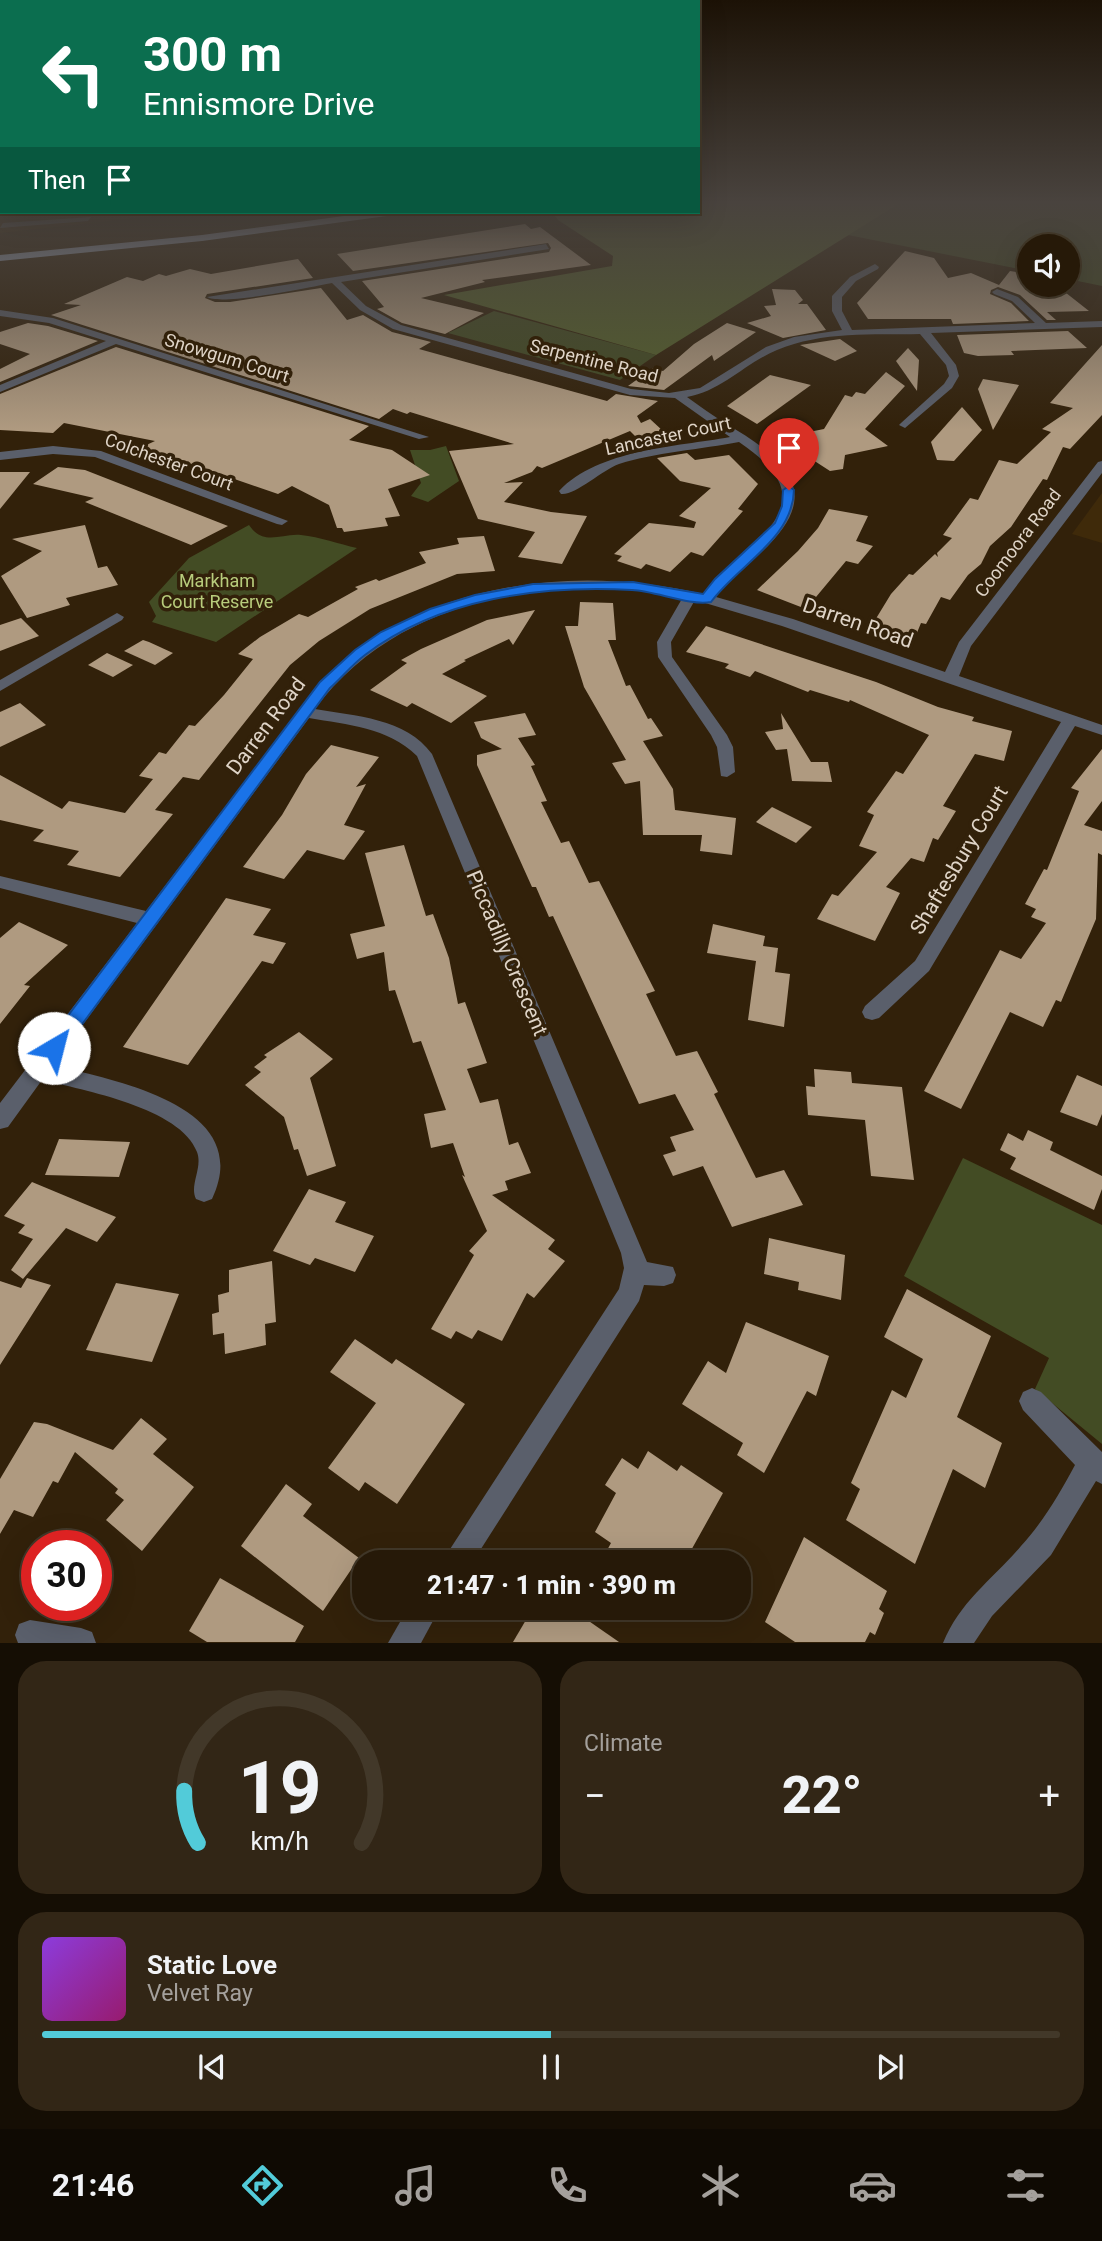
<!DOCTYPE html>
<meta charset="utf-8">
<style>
body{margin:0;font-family:Roboto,sans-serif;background:#322616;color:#f1f3f6;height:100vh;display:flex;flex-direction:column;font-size:26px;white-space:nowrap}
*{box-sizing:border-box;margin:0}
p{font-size:23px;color:#a4a09c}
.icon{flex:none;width:38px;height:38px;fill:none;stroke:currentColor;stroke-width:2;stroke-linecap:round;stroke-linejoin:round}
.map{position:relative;height:1643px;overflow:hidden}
.panel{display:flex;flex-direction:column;gap:18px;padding:18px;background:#150e04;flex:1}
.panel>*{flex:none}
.top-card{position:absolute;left:0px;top:0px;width:700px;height:214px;box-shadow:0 7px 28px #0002,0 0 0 2px #423829;background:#0b6e4f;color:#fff;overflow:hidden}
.fabs{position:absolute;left:1017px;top:234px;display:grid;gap:14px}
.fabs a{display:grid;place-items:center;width:63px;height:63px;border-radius:50%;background:#261908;box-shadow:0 7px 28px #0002,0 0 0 2px #423829;font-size:35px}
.speed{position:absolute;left:21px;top:1530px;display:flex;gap:14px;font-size:35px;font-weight:700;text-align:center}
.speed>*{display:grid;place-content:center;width:91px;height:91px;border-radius:50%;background:#261908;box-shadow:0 7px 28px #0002,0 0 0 2px #423829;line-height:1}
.speed .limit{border:10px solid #d22;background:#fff;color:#111}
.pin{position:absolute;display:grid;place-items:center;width:60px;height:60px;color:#fff;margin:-72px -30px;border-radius:50% 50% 50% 0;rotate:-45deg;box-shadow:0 0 7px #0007}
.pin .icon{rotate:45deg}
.me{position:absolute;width:77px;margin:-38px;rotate:37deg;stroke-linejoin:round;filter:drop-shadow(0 0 5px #0008)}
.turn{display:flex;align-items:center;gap:24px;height:147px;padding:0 28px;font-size:32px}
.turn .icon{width:91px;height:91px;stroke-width:2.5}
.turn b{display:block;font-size:49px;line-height:60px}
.then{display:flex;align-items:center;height:66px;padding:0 28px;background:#0003;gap:14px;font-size:26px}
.big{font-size:52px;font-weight:800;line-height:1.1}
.panel .card{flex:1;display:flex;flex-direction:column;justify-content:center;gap:10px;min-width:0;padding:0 24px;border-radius:28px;background:#322616}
.panel .dial{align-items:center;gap:0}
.dial svg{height:182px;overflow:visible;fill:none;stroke:#423829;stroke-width:7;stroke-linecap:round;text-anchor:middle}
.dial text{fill:#f1f3f6;stroke:none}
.song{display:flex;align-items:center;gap:21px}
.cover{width:84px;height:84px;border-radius:10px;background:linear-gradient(135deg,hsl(270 70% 55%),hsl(320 70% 35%))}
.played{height:7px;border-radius:4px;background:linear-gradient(90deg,#52cbd9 50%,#423829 50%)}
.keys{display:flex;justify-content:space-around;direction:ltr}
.heat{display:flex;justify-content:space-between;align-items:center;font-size:38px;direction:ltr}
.panel .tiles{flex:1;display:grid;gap:18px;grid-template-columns:1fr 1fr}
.card:last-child{grid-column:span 2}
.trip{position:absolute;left:352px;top:1550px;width:399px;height:70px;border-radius:28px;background:#261908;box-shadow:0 7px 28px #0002,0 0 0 2px #423829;font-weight:800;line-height:70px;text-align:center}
.dock{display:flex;height:112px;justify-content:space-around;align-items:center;background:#0f0a03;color:#a4a09c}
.dock .icon{width:49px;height:49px}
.dock .current{color:#52cbd9}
.dock b{font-size:32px;color:#f1f3f6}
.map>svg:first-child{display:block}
.built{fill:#3f2a0a}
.green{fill:#434c24}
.forest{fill:#55612d}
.building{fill:#af9a80}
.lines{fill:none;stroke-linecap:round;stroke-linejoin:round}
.minor{fill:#5a5f6b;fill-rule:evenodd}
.highway{fill:#a3b1ce;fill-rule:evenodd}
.route{fill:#1a73e8;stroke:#114b97;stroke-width:2}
.labels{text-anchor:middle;stroke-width:7;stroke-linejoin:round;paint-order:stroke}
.far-street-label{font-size:18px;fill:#dfd4c7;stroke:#32210a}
.far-park-label{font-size:18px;fill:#b8cc7c;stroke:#32210a}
.street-label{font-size:21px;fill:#dfd4c7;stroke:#32210a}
</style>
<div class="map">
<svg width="1102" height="1643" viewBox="0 0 1102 1643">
<rect width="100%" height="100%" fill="#32210a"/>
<g class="built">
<polygon points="0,200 2,212 191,212 0,233"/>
<polygon points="1102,493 1102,543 1072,534"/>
</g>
<g class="green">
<polygon points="905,200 1102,200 1102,286 1068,279 1068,247 1029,247 1029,271 848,235"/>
<polygon points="494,311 656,355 620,380 448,333"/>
<polygon points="446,446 459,481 428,502 411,496 421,483 410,450 430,450"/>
<path d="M 249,525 C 264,547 281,533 301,535 C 320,537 339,544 357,548 L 216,642 L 152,622 L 156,616 L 149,602 L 189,558 Z"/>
<polygon points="963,1158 1102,1225 1102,1444 1035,1389 1049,1358 904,1276"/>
</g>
<polygon class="forest" points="698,200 905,200 656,355 444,295 612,266 613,256 558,220 552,212 698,212"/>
<g class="building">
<polygon points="525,224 531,229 540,227 591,265 482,280 485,282 421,298 484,313 445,334 402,323 377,309 384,307 362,281 549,252 551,248 548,243 353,271 337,254"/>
<polygon points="905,251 934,258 948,278 971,273 999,285 1010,271 1029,274 1029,285 1056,285 1089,311 1047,312 1056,320 1047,320 1020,295 998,287 991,290 990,294 1011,303 1029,321 953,324 951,319 868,319 857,303"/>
<polygon points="298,259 313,278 207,294 205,298 215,302 230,302 321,288 347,320 363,315 392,332 431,342 419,349 607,401 616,394 658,401 637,416 641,423 650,419 676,443 647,448 630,431 542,468 537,466 532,472 504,483 523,482 504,502 551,512 587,516 562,564 518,557 535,532 478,519 449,451 514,444 410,412 407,414 393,409 379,419 51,315 81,305 64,304 127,277 143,281 159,274 166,276 190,269 211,274"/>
<polygon points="772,289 795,290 803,300 798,304 807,304 826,330 783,338 747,323 771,316 764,306 776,305"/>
<polygon points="28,323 48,326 98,341 0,382 0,369 30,354 0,344 0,332"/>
<polygon points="727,323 756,332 714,361 712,355 664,390 628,386 653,368 663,371 694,344"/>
<polygon points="1068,331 1087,348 1011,351 1014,355 978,356 964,353 957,335"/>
<polygon points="840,339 857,351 835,361 800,345"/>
<polygon points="1102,345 1102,415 1070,449 1063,447 1047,480 1043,479 1011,527 990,546 981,564 968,575 950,600 941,597 926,624 921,623 914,640 869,630 891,594 909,574 913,575 935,554 938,557 937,553 952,538 943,535 970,498 978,500 999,460 1017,464 1051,432 1042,429 1073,408 1050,403"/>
<polygon points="116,347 369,426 349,440 392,450 430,475 388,489 400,516 385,518 388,526 344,532 342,528 337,528 329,505 292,486 278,494 142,447 155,441 64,423 53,433 0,430 0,394"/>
<polygon points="908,348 919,360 917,391 896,361"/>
<polygon points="886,372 905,386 865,429 888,446 845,455 843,469 830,471 779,438 824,429 845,395 852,397 856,392 865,394"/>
<polygon points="770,375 811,385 757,424 727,406"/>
<polygon points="983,379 1019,385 993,430 978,389"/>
<polygon points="962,407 982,430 954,461 937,460 931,442"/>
<polygon points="687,453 695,460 729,455 758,484 738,509 743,511 703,556 691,552 670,572 646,564 641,569 617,561 622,556 614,554 649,523 694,528 696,522 679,516 711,488 680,481 657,458"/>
<polygon points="58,467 85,470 228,526 191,545 85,502 94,498 33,484"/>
<polygon points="0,472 30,472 0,509"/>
<polygon points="829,509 868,516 856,541 873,546 858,564 846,561 806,609 757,590 798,551 818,528"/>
<polygon points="85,525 98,568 107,566 118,585 66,598 70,605 27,618 1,576 42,551 12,539"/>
<polygon points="484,536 495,571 457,574 370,609 319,641 290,665 199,780 183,777 155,810 173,814 120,877 67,865 79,851 33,841 44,830 0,820 0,775 62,809 69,801 125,813 153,779 139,776 159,752 166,754 189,725 195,726 224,695 253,659 238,654 260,637 299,614 308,617 358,589 355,587 376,579 379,581 426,563 419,552 459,544 457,538"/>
<polygon points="580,602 613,603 616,640 608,640 626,686 630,685 648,719 651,718 663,736 643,741 673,789 675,810 736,818 732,855 700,851 702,835 643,835 640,781 625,784 612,763 626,760 584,687 565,626 578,626"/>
<polygon points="535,610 513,645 509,639 464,660 466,661 442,674 487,696 451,723 412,703 407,707 370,690 407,663 401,660 421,649 487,620"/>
<polygon points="21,618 39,636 0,651 0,625"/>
<polygon points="706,626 876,682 938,707 974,717 972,721 1012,731 1004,761 975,754 943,806 956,811 938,840 933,838 924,862 911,858 886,887 900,893 875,941 817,919 832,894 838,896 877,852 859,846 874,815 867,812 896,771 903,774 929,735 850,700 849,702 810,690 808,692 755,671 750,677 725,668 729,664 686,652"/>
<polygon points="143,640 149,642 173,653 155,665 124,651"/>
<polygon points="107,653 133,665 113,677 88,665"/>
<polygon points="20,703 46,725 0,747 0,712"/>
<polygon points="525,713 536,735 518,738 535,765 531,766 547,801 541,802 561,843 569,841 589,883 599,881 655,991 646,994 676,1056 697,1051 718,1092 714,1094 756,1178 784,1170 803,1205 732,1227 703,1166 673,1176 663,1155 676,1151 670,1137 694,1130 675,1094 639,1104 553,916 549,917 536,887 532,887 477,765 477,755 502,749 481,738 474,722"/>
<polygon points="781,713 811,762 828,762 832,782 792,781 787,749 776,750 765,732 783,729"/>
<polygon points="331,745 379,757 356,787 366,784 344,825 365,831 344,860 307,850 284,879 243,867 282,815 306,774"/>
<polygon points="1102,749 1102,801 1084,825 1102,831 1102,855 1098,853 1096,919 1061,1002 1056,1000 1043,1027 1010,1012 961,1109 924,1091 1000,950 1021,959 1046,923 1031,917 1036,909 1025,904 1044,869 1047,870 1079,791 1071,788"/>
<polygon points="772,807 812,827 796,843 756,822"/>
<polygon points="404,845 426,916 433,914 449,958 458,1004 465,1002 487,1063 467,1069 480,1103 498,1099 509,1145 518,1142 531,1173 505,1181 508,1190 492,1195 555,1240 548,1249 565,1261 534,1298 527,1293 502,1341 478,1330 472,1339 456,1331 451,1339 431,1329 474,1255 469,1251 487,1231 462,1175 465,1177 453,1143 431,1148 424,1114 446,1110 421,1041 413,1043 395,990 389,991 384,952 357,959 350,934 385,926 365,853"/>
<polygon points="226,898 271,909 253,935 286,943 273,964 262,961 188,1065 123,1047"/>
<polygon points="19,922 68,945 24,985 30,986 0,1024 0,938"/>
<polygon points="713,924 765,936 763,946 778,948 775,972 790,974 784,1027 748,1020 756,961 707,953"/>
<polygon points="299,1032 333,1059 310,1078 336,1166 307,1176 298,1149 294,1150 284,1117 245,1085 261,1072 254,1067 267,1057 264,1055"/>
<polygon points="814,1069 851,1072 852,1083 902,1087 914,1180 871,1176 865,1120 808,1115 806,1086 815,1087"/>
<polygon points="1077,1075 1102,1086 1102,1114 1097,1126 1060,1112"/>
<polygon points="1028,1130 1053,1142 1050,1150 1102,1176 1102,1189 1094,1210 1010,1169 1016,1158 1000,1150 1008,1133 1023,1141"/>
<polygon points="59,1139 130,1142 119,1177 45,1175"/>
<polygon points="32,1182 116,1217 97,1242 66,1228 23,1279 11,1270 33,1239 18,1233 25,1225 4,1216"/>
<polygon points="309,1189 346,1202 335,1222 374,1236 355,1272 315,1258 310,1265 273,1251"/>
<polygon points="769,1238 845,1255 841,1300 798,1290 799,1282 764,1274"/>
<polygon points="272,1261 276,1322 265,1324 266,1345 225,1354 224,1333 213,1335 212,1314 219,1312 218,1295 229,1292 229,1270"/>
<polygon points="27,1278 51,1285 0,1365 0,1281 21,1288"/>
<polygon points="116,1283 179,1294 152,1362 86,1350"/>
<polygon points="907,1289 991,1336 957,1417 1002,1443 985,1488 953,1469 915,1564 846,1520 860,1489 851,1483 892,1390 906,1398 923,1359 884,1337"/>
<polygon points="746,1322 829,1356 816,1396 807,1391 764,1473 737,1455 743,1443 682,1404 708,1361 726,1373"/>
<polygon points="355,1339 392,1364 396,1359 465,1404 397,1504 365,1482 359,1491 328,1468 376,1403 330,1372"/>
<polygon points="141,1418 167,1439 153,1454 194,1487 142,1551 106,1520 124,1500 115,1493 118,1489 75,1452 58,1483 53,1481 33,1517 14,1510 0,1534 0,1479 34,1422 47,1424 113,1450"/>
<polygon points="648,1451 677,1471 681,1465 723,1493 684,1563 600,1563 611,1543 595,1532 616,1493 605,1485 622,1458 638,1469"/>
<polygon points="286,1484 312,1504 303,1516 359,1558 323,1611 241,1546"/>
<polygon points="804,1537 887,1591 879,1609 884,1613 875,1635 870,1632 865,1642 795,1642 765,1622"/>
<polygon points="220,1578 304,1626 295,1642 207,1642 189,1631"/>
<polygon points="533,1608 570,1608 619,1642 513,1642"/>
</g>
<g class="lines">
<g class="minor">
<rect x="0" y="202" width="2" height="4"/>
<polygon points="91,217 88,221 0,228 3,223"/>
<path d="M 546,244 L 549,249 L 341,282 L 366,306 L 401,325 L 631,389 L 669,393 L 700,388 L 766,347 L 794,337 L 842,330 L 832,311 L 832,296 L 850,277 L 875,264 L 879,267 L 878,269 L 856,281 L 842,297 L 842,311 L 852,330 L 1035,323 L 1012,301 L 994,294 L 992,292 L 997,289 L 1018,297 L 1046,323 L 1102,321 L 1102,327 L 931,333 L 956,365 L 959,376 L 952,388 L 905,428 L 899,425 L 901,423 L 944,384 L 949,376 L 946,365 L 920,334 C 873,335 822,331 777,350 C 745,363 722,391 687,397 C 700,406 713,416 727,424 C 763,447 819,477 783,528 C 765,554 736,571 716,597 L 793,619 L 945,672 L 959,642 L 1098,462 L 1102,461 L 1102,473 L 971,646 L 959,676 L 1102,725 L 1102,735 L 1075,726 L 929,971 L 879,1018 L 872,1020 L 865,1018 L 862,1012 L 865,1006 L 915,961 L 1061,722 L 782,626 L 695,600 L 671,642 L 672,657 L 727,735 L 733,747 L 735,772 L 727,777 L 721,776 L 717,747 L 711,735 L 658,657 L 657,642 L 683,597 C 554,572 397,597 315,709 C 355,716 406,718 432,754 L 647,1262 L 673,1267 L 676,1275 L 673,1283 L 664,1286 L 644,1285 L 639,1301 L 472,1563 L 441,1563 L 619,1289 L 624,1268 L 621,1253 L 417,756 C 387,727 348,725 309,718 L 53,1065 C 116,1081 256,1106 212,1199 L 204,1202 L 196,1199 C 189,1185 203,1168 197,1152 C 181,1108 83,1090 42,1080 L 8,1127 L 0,1129 L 0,1103 L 137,923 L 0,888 L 0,876 L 146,911 L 320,682 C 342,662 365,642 392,627 C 489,576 599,570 704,594 C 749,537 835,507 739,442 C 703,449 652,453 619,464 C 602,470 575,496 561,494 L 559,491 C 599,449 676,447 730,437 L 675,398 L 630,395 L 393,329 L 360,310 L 332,283 C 311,287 221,306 207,297 Z"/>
<polygon points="0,310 53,318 429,437 419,439 116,344 0,392 0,385 106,341 49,323 0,316"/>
<polygon points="53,446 101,451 288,521 282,525 277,524 95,457 53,454 0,460 0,452"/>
<polygon points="117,613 124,617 122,620 0,691 0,680"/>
<path d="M 1032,1388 L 1041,1392 L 1102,1452 L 1102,1484 L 1096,1481 L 1051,1555 L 992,1616 L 974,1643 L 943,1643 C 960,1601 993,1579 1021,1546 C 1043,1522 1060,1493 1075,1465 L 1023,1410 L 1019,1401 L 1023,1392 Z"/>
<polygon points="408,1608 440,1608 421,1643 388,1643"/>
<polygon points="30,1620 81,1628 92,1632 96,1643 18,1643 15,1635 19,1624"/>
</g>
<polygon class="highway" points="374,212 399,212 394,215 202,241 0,261 0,255 202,235"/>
</g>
<linearGradient id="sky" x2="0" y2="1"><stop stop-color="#1c1206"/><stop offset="0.47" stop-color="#49433e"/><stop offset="1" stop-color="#49433e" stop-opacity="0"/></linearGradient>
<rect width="1102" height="430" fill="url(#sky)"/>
<path class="route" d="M 789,486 L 794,490 C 793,539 738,565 711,602 C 689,606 656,591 632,590 C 541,585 440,598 365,655 C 353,664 342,677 330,688 L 61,1053 L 54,1055 L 48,1053 L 45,1048 L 48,1042 L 320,682 L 355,650 L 381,632 L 430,609 L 475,595 L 533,584 L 633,582 L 703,594 L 715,579 L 775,523 L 782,506 L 783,490 Z"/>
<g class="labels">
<g class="far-street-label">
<text transform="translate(227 358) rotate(17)" y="6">Snowgum Court</text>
<text transform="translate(594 361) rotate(14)" y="6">Serpentine Road</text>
<text transform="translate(668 436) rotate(-12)" y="6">Lancaster Court</text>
<text transform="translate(169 462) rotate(20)" y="6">Colchester Court</text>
<text transform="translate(1018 543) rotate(-53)" y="6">Coomoora Road</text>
</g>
<g class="far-park-label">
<text x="217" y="587">Markham<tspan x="217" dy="21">Court Reserve</tspan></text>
</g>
<g class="street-label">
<text transform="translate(858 623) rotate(19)" y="7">Darren Road</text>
<text transform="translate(266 726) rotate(-53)" y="7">Darren Road</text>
<text transform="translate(959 860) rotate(-59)" y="7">Shaftesbury Court</text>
<text transform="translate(507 953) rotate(67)" y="7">Piccadilly Crescent</text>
</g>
</g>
</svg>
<div class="fabs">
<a><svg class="icon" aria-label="sound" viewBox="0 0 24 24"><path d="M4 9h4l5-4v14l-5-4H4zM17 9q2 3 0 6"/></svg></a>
</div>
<div class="speed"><div class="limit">30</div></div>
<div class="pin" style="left:789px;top:490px;background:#d93025"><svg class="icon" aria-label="arrive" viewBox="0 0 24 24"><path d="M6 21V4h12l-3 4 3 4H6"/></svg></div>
<svg class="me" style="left:54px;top:1048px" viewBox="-20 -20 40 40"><circle r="19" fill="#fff"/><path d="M0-13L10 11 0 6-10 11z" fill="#1a73e8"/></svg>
<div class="trip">21:47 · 1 min · 390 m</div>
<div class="top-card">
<div class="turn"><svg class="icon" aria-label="left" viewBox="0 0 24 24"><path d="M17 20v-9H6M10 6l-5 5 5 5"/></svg><div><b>300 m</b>Ennismore Drive</div></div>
<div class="then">Then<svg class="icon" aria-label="arrive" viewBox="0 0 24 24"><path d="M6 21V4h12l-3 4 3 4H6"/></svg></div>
</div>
</div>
<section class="panel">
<div class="tiles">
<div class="card dial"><svg viewBox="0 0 100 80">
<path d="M14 69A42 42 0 1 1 86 69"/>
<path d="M14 69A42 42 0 0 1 8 46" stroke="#52cbd9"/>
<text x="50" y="56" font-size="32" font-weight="700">19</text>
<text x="50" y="72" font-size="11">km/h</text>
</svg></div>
<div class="card"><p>Climate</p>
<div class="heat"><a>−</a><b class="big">22°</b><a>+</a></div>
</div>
<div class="card">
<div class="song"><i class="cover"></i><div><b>Static Love</b><p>Velvet Ray</p></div></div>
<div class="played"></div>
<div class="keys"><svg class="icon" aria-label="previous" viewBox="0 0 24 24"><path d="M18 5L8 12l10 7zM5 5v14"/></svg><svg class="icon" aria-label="pause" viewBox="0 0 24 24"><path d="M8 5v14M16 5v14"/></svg><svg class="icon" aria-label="next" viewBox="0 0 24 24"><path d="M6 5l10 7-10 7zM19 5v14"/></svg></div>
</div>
</div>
</section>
<nav class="dock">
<b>21:46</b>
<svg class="icon current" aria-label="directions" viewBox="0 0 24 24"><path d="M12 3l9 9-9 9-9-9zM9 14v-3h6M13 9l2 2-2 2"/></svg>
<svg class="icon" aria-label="music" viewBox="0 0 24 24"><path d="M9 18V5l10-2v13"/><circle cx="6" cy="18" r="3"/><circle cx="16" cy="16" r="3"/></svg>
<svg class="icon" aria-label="phone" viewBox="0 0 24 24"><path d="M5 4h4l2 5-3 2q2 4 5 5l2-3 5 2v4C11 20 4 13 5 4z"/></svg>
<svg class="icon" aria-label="climate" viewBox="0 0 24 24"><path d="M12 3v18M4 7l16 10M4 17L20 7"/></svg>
<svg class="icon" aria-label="car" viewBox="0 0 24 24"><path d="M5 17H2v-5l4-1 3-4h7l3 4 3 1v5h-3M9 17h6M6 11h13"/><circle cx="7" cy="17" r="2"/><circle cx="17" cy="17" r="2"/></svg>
<svg class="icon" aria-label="filters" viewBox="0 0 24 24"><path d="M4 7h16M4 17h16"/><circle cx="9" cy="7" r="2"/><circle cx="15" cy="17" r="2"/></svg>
</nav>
